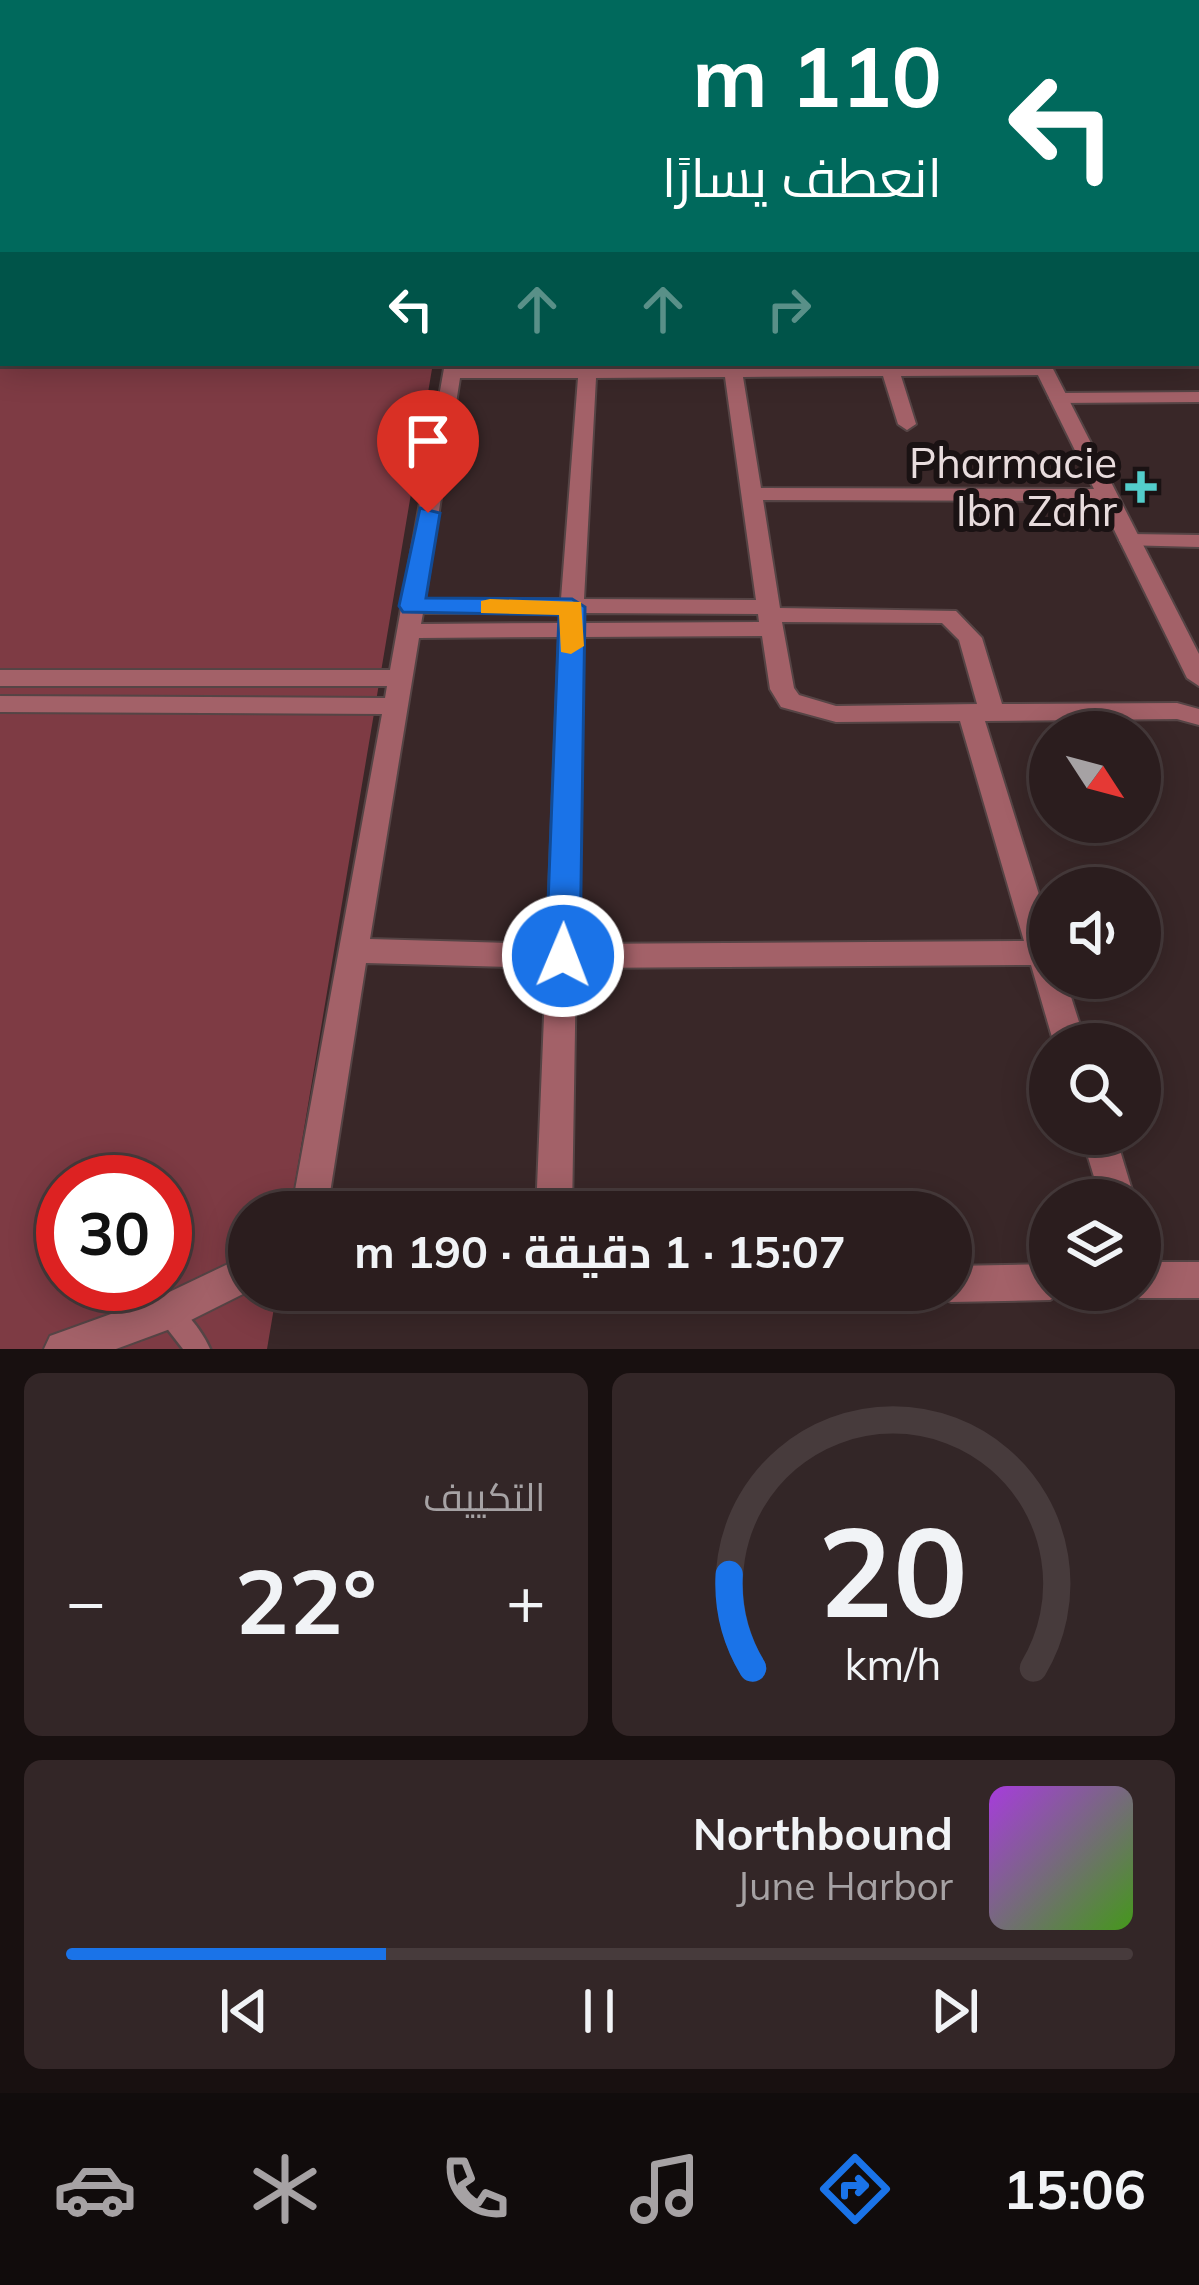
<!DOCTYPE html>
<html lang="ar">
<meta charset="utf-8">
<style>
body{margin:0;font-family:Mulish,Cairo,sans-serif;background:#332627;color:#f1f3f6;direction:rtl;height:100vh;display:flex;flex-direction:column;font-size:45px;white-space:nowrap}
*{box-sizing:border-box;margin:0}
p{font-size:39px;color:#a6a2a4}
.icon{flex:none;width:66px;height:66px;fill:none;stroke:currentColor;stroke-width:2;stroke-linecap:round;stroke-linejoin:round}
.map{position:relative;height:1349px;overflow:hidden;direction:ltr}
.sheet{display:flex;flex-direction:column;gap:24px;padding:24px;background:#181010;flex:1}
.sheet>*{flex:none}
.hud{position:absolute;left:0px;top:0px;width:1200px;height:366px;box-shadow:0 6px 30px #0003,0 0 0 3px #473b3c;direction:rtl;background:#00695c;color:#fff;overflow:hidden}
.needle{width:78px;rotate:126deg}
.controls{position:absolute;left:1029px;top:711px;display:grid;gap:24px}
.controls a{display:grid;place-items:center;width:132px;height:132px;border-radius:50%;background:#2b1d1e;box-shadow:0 6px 30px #0003,0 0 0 3px #473b3c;font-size:60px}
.speed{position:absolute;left:36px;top:1155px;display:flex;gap:24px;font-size:60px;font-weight:700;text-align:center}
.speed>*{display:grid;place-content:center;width:156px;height:156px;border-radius:50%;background:#2b1d1e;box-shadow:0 6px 30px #0003,0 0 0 3px #473b3c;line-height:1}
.speed .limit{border:18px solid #d22;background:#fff;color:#111}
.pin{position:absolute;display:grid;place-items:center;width:102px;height:102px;color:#fff;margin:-123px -51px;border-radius:50% 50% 50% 0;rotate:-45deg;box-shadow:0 0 12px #0007}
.pin .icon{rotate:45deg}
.me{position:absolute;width:132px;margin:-66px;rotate:1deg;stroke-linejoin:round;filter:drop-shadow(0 0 9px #0008)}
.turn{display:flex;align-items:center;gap:42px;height:252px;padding:0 60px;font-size:54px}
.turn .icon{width:156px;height:156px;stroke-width:2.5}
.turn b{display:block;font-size:84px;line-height:102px}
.lanes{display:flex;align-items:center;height:114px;padding:0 60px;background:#0003;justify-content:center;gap:60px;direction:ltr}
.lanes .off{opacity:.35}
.big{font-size:90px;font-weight:700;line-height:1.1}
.sheet .widget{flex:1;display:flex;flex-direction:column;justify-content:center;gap:18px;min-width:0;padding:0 42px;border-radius:18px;background:#332627}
.sheet .dial{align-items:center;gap:0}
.dial svg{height:312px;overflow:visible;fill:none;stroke:#473b3c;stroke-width:7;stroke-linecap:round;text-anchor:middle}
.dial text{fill:#f1f3f6;stroke:none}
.song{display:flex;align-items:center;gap:36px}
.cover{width:144px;height:144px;border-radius:18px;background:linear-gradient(135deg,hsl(280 70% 55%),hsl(100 70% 35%))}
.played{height:12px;border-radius:6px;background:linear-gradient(90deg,#1a73e8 30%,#473b3c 30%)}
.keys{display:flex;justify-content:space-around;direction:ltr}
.heat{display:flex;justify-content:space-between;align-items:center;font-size:66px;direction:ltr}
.sheet .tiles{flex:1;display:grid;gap:24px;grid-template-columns:1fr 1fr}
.widget:last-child{grid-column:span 2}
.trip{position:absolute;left:228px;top:1191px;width:744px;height:120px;border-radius:60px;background:#2b1d1e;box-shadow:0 6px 30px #0003,0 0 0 3px #473b3c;font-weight:700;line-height:120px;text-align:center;direction:rtl}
.tabs{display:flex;height:192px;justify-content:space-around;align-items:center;background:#110c0c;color:#a6a2a4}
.tabs .icon{width:84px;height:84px}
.tabs .selected{color:#1a73e8}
.tabs b{font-size:54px;color:#f1f3f6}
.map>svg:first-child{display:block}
.green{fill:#7e3b44;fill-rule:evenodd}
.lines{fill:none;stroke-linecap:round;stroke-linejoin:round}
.service-casing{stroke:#554445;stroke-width:5}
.minor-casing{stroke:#554445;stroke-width:4}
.tertiary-casing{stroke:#554445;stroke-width:4}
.secondary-casing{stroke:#554445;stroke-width:4}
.service{fill:#a36168;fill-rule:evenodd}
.minor{fill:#a36168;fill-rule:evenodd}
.tertiary{fill:#a36168;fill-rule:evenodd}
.secondary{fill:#e57d8a;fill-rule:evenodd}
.route{fill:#1a73e8;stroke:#114b97;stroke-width:3}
.slow{fill:#f59e0b}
.poi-dot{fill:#53cdcb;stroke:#1a1213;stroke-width:4.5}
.labels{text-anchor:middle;stroke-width:12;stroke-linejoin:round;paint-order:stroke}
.poi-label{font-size:42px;fill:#e8dcdd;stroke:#1a1213;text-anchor:end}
</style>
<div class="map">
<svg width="1199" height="1349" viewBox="0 0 1199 1349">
<rect width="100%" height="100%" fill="#392728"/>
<path class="green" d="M 0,39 L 3,363 L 433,363 L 290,1212 L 249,1212 L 249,1290 L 277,1290 L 267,1349 L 0,1349 ZM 63,1182 L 165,1182 L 165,1284 L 63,1284 Z"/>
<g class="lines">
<defs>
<g id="service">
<polygon points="0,181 3,182 3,188 0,187"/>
<path d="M 170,1302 C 186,1309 203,1333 210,1349 L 183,1349 L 162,1322 L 158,1314 L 162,1306 Z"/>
</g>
<g id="minor">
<polygon points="583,0 765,0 766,1 578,3"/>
<polygon points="793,0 803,0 804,3 794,3"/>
<polygon points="897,0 907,0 909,3 899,3"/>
<polygon points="935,0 945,0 947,3 937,3"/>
<polygon points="974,0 984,0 986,3 976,3"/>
<polygon points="1007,0 1017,0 1019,3 1009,3"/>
<polygon points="1197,13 1199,13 1197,20"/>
<rect x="1197" y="109" width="2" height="8"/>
<rect x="1197" y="129" width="2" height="8"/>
<rect x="1197" y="158" width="2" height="10"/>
<rect x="1197" y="247" width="2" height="10"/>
<rect x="1197" y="343" width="2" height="13"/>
<path d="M 445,363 L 463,363 L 462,368 L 579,367 L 579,363 L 597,363 L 597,367 L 724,366 L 723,363 L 741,363 L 741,366 L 1050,366 L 1053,370 L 1044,375 L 901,376 L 916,424 L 907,430 L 898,424 L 883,376 L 743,377 L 761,488 L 1107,489 L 1117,495 L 1107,501 L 763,500 L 780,608 L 956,611 L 982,638 L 1002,704 L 1177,703 L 1199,709 L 1199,725 L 1177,719 L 985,721 L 1050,930 L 1050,978 L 1065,978 L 1086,1044 L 1054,1044 L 1031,965 L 576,968 L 572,1212 L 536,1212 L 546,968 L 366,963 L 327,1212 L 291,1212 L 382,714 L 0,712 L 0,696 L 385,698 L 387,686 L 0,686 L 0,670 L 390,670 ZM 725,377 L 756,600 L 584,599 L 596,378 ZM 460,378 L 578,378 L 561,599 L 425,599 ZM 423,613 L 560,613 L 560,623 L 421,624 ZM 583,613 L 758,614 L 759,622 L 583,623 ZM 782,622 L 942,623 L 959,640 L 977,704 L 836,706 L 799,695 L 794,688 ZM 762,636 L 770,689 L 781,707 L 836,722 L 960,721 L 1024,941 L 577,944 L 583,637 ZM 559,637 L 547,944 L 370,939 L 419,638 Z"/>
<polygon points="1199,392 1199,402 1058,403 1049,398 1058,393"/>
<polygon points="1130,534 1199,535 1199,547 1122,545 1119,540"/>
<polygon points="1081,1134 1115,1134 1135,1200 1101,1200"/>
<polygon points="249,1254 251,1290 181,1325 116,1349 44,1349 50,1336 161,1296"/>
<polygon points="1140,1262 1199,1262 1199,1298 1140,1298 1127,1293 1126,1290 1140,1290"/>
<polygon points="1050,1264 1050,1290 1065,1290 1050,1300 951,1302 938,1297 935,1290 951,1290 951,1266"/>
</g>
<g id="tertiary">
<polygon points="846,0 856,0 858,3 848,3"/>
<polygon points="3,124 3,132 0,133 0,125"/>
<polygon points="1032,363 1050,363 1199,654 1199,686 1187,678"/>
</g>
<g id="secondary">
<rect x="0" y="30" width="3" height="6"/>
<rect x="1197" y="58" width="2" height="6"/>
</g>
</defs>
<use href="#service" class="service-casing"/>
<use href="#minor" class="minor-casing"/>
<use href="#tertiary" class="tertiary-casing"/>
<use href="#secondary" class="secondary-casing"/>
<use href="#service" class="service"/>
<use href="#minor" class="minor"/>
<use href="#tertiary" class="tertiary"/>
<use href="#secondary" class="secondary"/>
</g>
<polygon class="route" points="420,508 440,513 426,598 572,599 585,607 580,956 575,966 551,966 546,956 559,615 403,612 399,606"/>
<polygon class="slow" points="490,599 581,602 584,646 571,654 561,652 559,615 481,613 481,601"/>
<path class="poi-dot" d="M1135 469h12v12h12v12h-12v12h-12v-12h-12v-12h12z"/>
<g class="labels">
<g class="poi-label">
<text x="1117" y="478">Pharmacie<tspan x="1117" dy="48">Ibn Zahr</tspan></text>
</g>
</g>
</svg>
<div class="controls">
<a><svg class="needle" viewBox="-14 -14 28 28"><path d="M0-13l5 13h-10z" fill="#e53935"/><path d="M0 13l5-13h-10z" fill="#a6a2a4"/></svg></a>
<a><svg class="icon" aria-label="sound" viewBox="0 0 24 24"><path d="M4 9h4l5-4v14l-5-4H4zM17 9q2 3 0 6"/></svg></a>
<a><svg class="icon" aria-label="search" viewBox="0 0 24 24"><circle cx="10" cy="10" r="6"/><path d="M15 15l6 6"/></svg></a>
<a><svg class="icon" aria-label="layers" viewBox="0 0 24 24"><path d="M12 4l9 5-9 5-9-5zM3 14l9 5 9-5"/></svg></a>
</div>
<div class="speed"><div class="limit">30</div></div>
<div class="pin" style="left:428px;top:513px;background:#d93025"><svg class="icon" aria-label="arrive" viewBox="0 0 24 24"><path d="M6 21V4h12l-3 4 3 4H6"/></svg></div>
<svg class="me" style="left:563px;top:956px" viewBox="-20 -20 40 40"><circle r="17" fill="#1a73e8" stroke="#fff" stroke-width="3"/><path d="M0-11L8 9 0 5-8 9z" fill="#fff"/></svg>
<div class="trip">15:07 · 1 دقيقة · 190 m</div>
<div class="hud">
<div class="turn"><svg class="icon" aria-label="left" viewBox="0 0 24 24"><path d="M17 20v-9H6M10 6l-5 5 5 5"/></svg><div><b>110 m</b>انعطف يسارًا</div></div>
<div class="lanes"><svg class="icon" aria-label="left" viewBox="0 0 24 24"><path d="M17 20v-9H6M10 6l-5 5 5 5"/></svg><svg class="icon off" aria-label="ahead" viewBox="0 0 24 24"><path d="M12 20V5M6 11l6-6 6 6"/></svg><svg class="icon off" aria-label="ahead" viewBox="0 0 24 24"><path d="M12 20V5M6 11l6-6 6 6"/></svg><svg class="icon off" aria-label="right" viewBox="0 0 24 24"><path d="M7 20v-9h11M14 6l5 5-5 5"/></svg></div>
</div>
</div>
<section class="sheet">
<div class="tiles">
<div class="widget dial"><svg viewBox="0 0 100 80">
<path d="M14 69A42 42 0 1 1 86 69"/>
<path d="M14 69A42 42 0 0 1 8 45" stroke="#1a73e8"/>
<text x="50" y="56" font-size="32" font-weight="700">20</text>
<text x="50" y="72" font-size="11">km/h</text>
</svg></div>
<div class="widget"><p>التكييف</p>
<div class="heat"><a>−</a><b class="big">22°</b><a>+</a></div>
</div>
<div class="widget">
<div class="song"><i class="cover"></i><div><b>Northbound</b><p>June Harbor</p></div></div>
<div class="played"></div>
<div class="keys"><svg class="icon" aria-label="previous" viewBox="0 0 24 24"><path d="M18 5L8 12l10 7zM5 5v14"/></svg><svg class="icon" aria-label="pause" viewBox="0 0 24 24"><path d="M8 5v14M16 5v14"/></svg><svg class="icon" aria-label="next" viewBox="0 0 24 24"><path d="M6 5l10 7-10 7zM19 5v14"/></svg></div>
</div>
</div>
</section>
<nav class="tabs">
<b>15:06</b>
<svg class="icon selected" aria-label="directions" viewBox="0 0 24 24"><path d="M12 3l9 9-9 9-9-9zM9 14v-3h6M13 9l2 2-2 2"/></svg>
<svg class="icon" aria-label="music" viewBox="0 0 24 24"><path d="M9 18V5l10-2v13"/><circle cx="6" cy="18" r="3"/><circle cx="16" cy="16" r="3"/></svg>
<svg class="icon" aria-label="phone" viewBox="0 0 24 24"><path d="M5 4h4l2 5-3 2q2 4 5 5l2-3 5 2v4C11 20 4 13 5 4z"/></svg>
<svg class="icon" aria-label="climate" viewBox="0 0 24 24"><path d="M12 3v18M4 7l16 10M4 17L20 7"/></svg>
<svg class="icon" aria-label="car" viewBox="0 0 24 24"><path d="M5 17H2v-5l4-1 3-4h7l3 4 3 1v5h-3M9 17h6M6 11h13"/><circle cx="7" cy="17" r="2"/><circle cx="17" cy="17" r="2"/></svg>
</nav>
